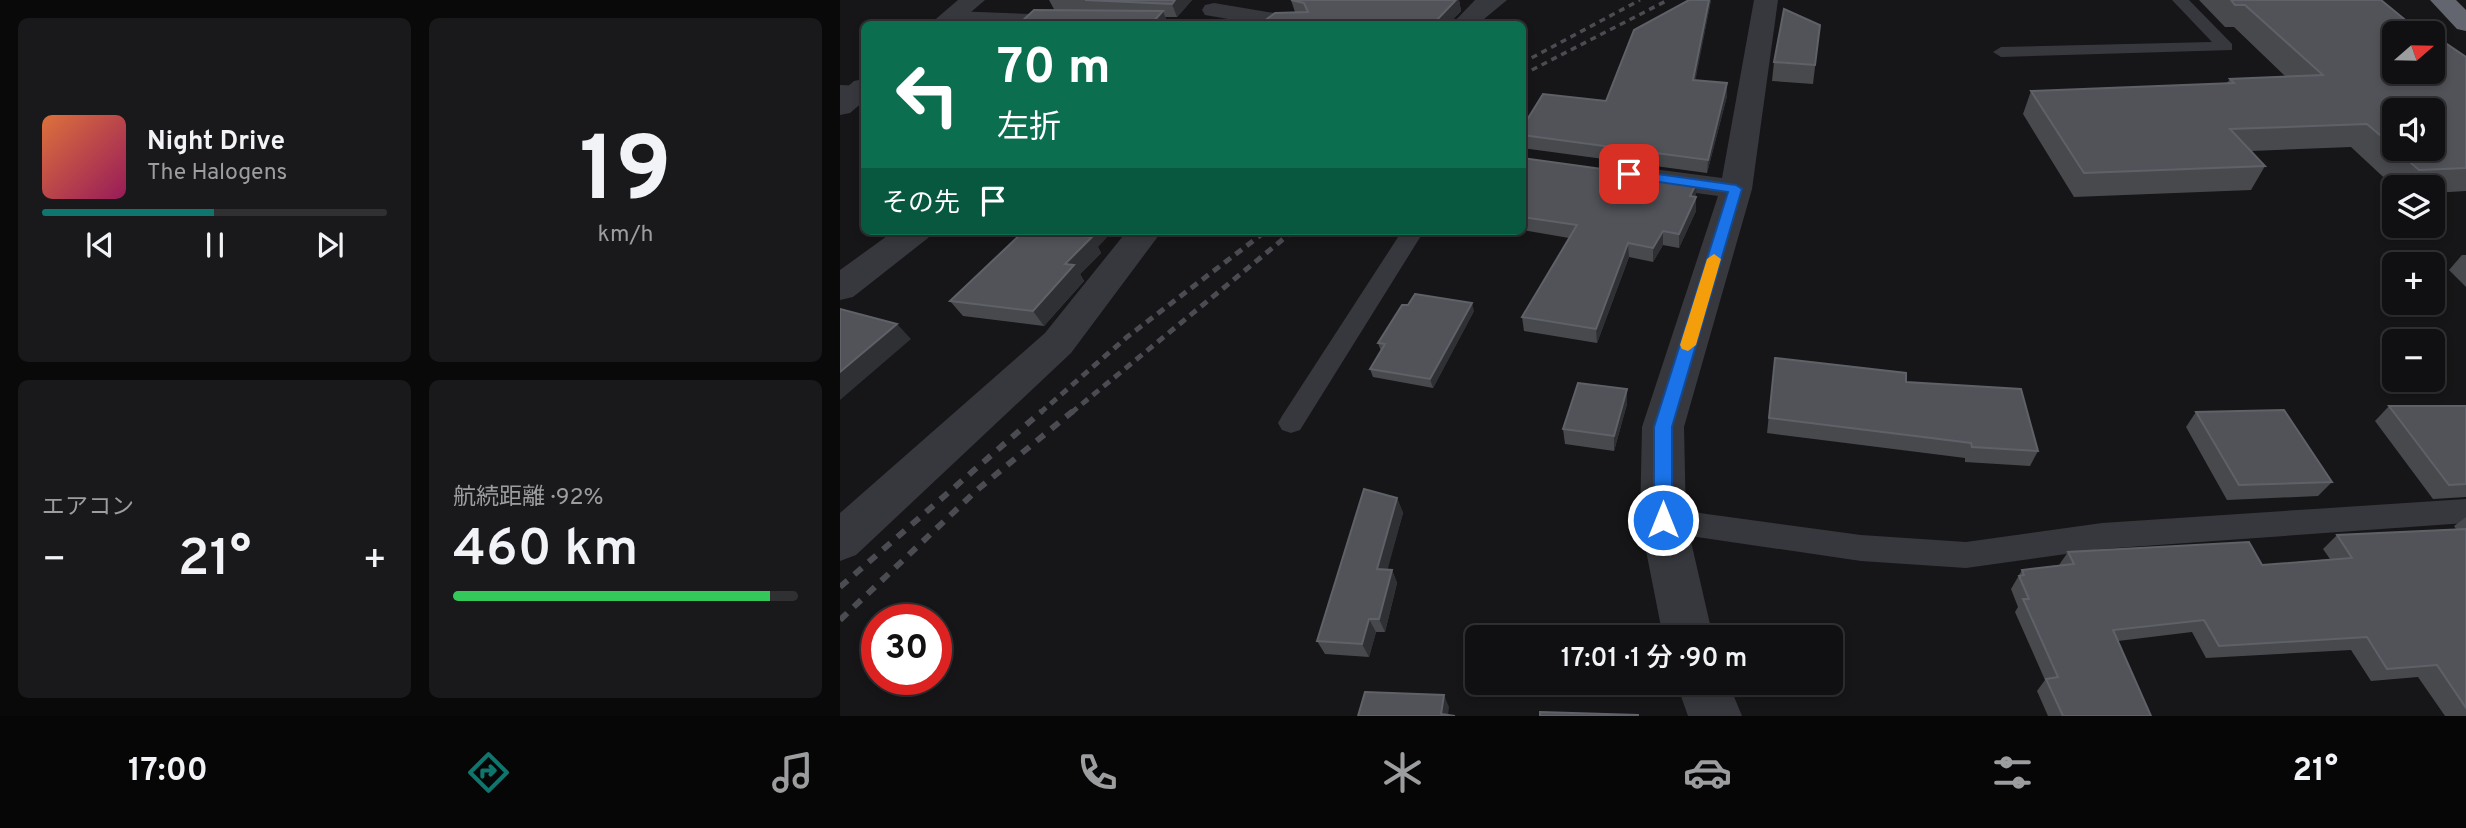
<!DOCTYPE html>
<html lang="ja">
<meta charset="utf-8">
<style>
body{margin:0;font-family:Overpass,"Noto Sans JP",sans-serif;background:#19191b;color:#f1f3f6;height:100vh;display:flex;flex-direction:column;font-size:26px;white-space:nowrap}
*{box-sizing:border-box;margin:0}
p{font-size:23px;color:#9c9d9f}
.icon{flex:none;width:38px;height:38px;fill:none;stroke:currentColor;stroke-width:2;stroke-linecap:round;stroke-linejoin:round}
.map{position:relative;flex:1;overflow:hidden}
.drawer{display:flex;flex-direction:column;gap:18px;padding:18px;background:#09090a;width:840px}
.drawer>*{flex:none}
.hud{position:absolute;left:21px;top:21px;width:665px;height:214px;border-radius:10px;box-shadow:0 4px 10px #0003,0 0 0 2px #303032;background:#0b6e4f;color:#fff;overflow:hidden}
.needle{width:46px;rotate:70deg}
.buttons{position:absolute;left:1542px;top:21px;display:grid;gap:14px}
.buttons a{display:grid;place-items:center;width:63px;height:63px;border-radius:10px;background:#101012;box-shadow:0 4px 10px #0003,0 0 0 2px #303032;font-size:35px}
.speed{position:absolute;left:21px;top:604px;display:flex;gap:14px;font-size:35px;font-weight:700;text-align:center}
.speed>*{display:grid;place-content:center;width:91px;height:91px;border-radius:50%;background:#101012;box-shadow:0 4px 10px #0003,0 0 0 2px #303032;line-height:1}
.speed .limit{border:10px solid #d22;background:#fff;color:#111}
.pin{position:absolute;display:grid;place-items:center;width:60px;height:60px;color:#fff;margin:-30px;border-radius:14px;box-shadow:0 4px 10px #0006}
.me{position:absolute;width:77px;margin:-38px;rotate:0deg;stroke-linejoin:round;filter:drop-shadow(0 0 5px #0008)}
.turn{display:flex;align-items:center;gap:24px;height:147px;padding:0 21px;font-size:32px}
.turn .icon{width:91px;height:91px;stroke-width:2.5}
.turn b{display:block;font-size:49px;line-height:60px}
.then{display:flex;align-items:center;height:66px;padding:0 21px;background:#0003;gap:14px;font-size:26px}
.big{font-size:52px;font-weight:600;line-height:1.1}
.drawer .widget{flex:1;display:flex;flex-direction:column;justify-content:center;gap:10px;min-width:0;padding:0 24px;border-radius:10px;background:#19191b}
.drawer .dial{align-items:center;gap:0}
.dial b{font-size:91px;line-height:1}
.song{display:flex;align-items:center;gap:21px}
.cover{width:84px;height:84px;border-radius:10px;background:linear-gradient(135deg,hsl(20 70% 55%),hsl(330 70% 35%))}
.played{height:7px;border-radius:4px;background:linear-gradient(90deg,#0f766e 50%,#303032 50%)}
.keys{display:flex;justify-content:space-around;direction:ltr}
.heat{display:flex;justify-content:space-between;align-items:center;font-size:38px;direction:ltr}
.charge{height:10px;border-radius:5px;background:linear-gradient(90deg,#34c759 92%,#303032 0)}
.drawer .tiles{flex:1;display:grid;gap:18px;grid-template-columns:repeat(2,1fr)}
.trip{position:absolute;left:625px;top:625px;width:378px;height:70px;border-radius:10px;background:#101012;box-shadow:0 4px 10px #0003,0 0 0 2px #303032;font-weight:600;line-height:70px;text-align:center}
.tabs{display:flex;height:112px;justify-content:space-around;align-items:center;background:#060607;color:#9c9d9f}
.tabs .icon{width:49px;height:49px}
.tabs .on{color:#0f766e}
.tabs b{font-size:32px;color:#f1f3f6}
main{display:flex;flex:1;min-height:0}
.map>svg:first-child{display:block}
.lines{fill:none;stroke-linecap:round;stroke-linejoin:round}
.lane{fill:#37383d;fill-rule:evenodd}
.street{fill:#37383d;fill-rule:evenodd}
.highway{fill:#63666e;fill-rule:evenodd}
.rail-far2{stroke:#4a4c52;stroke-width:3.5;stroke-dasharray:6 5;stroke-linecap:butt}
.rail-far1{stroke:#4a4c52;stroke-width:5;stroke-dasharray:8 6;stroke-linecap:butt}
.rail{stroke:#4a4c52;stroke-width:6;stroke-dasharray:10 9;stroke-linecap:butt}
.wall{fill:#47494d;fill-rule:evenodd}
.shaded-wall{fill:#2f3033}
.building{fill:#525359;stroke:#5f6168;stroke-width:2}
.route{fill:#1a73e8;stroke:#114b97;stroke-width:2}
.slow{fill:#f59e0b}
</style>
<main>
<section class="drawer">
<div class="tiles">
<div class="widget">
<div class="song"><i class="cover"></i><div><b>Night Drive</b><p>The Halogens</p></div></div>
<div class="played"></div>
<div class="keys"><svg class="icon" aria-label="previous" viewBox="0 0 24 24"><path d="M18 5L8 12l10 7zM5 5v14"/></svg><svg class="icon" aria-label="pause" viewBox="0 0 24 24"><path d="M8 5v14M16 5v14"/></svg><svg class="icon" aria-label="next" viewBox="0 0 24 24"><path d="M6 5l10 7-10 7zM19 5v14"/></svg></div>
</div>
<div class="widget dial"><b>19</b><p>km/h</p></div>
<div class="widget"><p>エアコン</p>
<div class="heat"><a>−</a><b class="big">21°</b><a>+</a></div>
</div>
<div class="widget"><p>航続距離 · 92%</p><b class="big">460 km</b><div class="charge"></div></div>
</div>
</section>
<div class="map">
<svg width="1626" height="716" viewBox="0 0 1626 716">
<rect width="100%" height="100%" fill="#161618"/>
<g class="lines">
<g class="lane">
<polygon points="1332,0 1349,0 1392,44 1392,50 1161,57 1153,52 1161,47 1372,42"/>
<polygon points="113,11 216,15 224,20 222,23 210,24 107,19 105,16"/>
<polygon points="0,85 24,86 24,96 0,95"/>
<polygon points="562,231 584,231 460,430 451,433 442,430 438,423 442,416"/>
<polygon points="1626,499 1626,523 1262,549 1126,568 1021,561 823,532 813,529 809,520 813,511 823,508 1021,535 1126,542 1262,523"/>
</g>
<g class="street">
<polygon points="118,0 145,0 117,24 90,24"/>
<polygon points="635,0 667,0 638,24 612,24"/>
<polygon points="914,0 938,0 912,189 844,427 846,520 873,637 823,637 800,520 802,427 878,196 806,186 795,184 790,177 795,170 806,168 882,178"/>
<polygon points="374,3 458,17 467,19 470,24 417,24 365,15 362,10 365,5"/>
<polygon points="24,79 24,101 10,113 0,115 0,93 14,81"/>
<polygon points="54,231 93,231 88,238 13,297 0,300 0,270"/>
<polygon points="287,231 322,231 231,353 16,555 0,561 0,513 205,333"/>
<polygon points="836,682 888,682 902,716 848,716"/>
</g>
<polygon class="highway" points="1590,0 1616,0 1626,10 1626,31 1617,29"/>
<g class="rail-far2">
<polyline points="682,63 800,0"/>
<polyline points="682,75 828,0"/>
</g>
<g class="rail-far1">
<polyline points="200,413 287,337 426,231"/>
<polyline points="231,413 453,231"/>
</g>
<g class="rail">
<polyline points="0,587 202,411"/>
<polyline points="0,620 137,490 233,411"/>
</g>
</g>
<g class="wall">
<polygon points="209,0 352,0 337,17 325,17 328,24 179,24 215,11"/>
<polygon points="451,0 619,0 621,11 608,24 420,24 455,12"/>
<polygon points="869,0 871,0 855,80 887,96 867,173 682,148 682,128 766,101"/>
<path d="M 1359,0 L 1541,0 L 1569,23 L 1626,57 L 1626,191 L 1592,193 L 1592,187 L 1554,187 L 1511,147 L 1411,151 L 1425,166 L 1411,190 L 1234,197 L 1183,114 L 1191,91 L 1387,83 L 1390,79 L 1446,77 L 1394,27 L 1385,27 ZM 1554,110 L 1592,149 L 1554,149 Z"/>
<polygon points="980,25 973,84 932,81 934,62"/>
<polygon points="682,158 856,196 856,211 839,248 823,245 813,262 789,257 757,343 684,331 682,317 729,238 682,230"/>
<polygon points="258,247 261,253 240,274 244,281 204,326 123,316 110,301"/>
<polygon points="1622,255 1626,255 1626,287 1609,270"/>
<polygon points="634,311 593,388 533,377 530,369 541,351 538,343"/>
<polygon points="935,358 1066,382 1198,451 1190,466 1125,462 1125,458 927,433"/>
<polygon points="787,389 787,404 774,451 725,444 723,429"/>
<polygon points="1549,406 1626,406 1626,497 1593,499 1535,421"/>
<polygon points="1356,412 1492,482 1478,496 1387,500 1346,427"/>
<polygon points="557,498 563,513 547,569 552,570 557,583 545,632 536,632 529,657 485,654 477,641"/>
<polygon points="1626,517 1626,716 1605,716 1578,677 1531,681 1511,650 1366,658 1352,632 1278,641 1311,716 1208,716 1197,691 1205,680 1175,612 1178,607 1171,589 1182,570 1219,565 1228,552 1422,565 1490,559 1483,549 1497,535 1616,529 1614,526"/>
</g>
<g class="shaded-wall">
<polygon points="335,0 352,0 337,17 332,4"/>
<polygon points="616,0 619,0 621,11 608,24 593,24"/>
<polygon points="869,0 871,0 853,93 853,80"/>
<polygon points="323,11 328,24 314,24 313,22"/>
<polygon points="887,83 887,96 867,173 868,160"/>
<polygon points="857,182 856,196 849,210 850,196"/>
<polygon points="856,197 856,211 839,248 839,234"/>
<polygon points="251,231 273,231 258,247 261,253 240,274 244,281 204,326 193,311 225,264"/>
<polygon points="823,231 823,245 813,262 813,248"/>
<polygon points="788,243 789,257 757,343 756,329"/>
<polygon points="632,303 634,311 593,388 590,379"/>
<polygon points="57,324 71,339 0,400 0,372"/>
<polygon points="787,389 787,404 774,451 774,436"/>
<polygon points="557,498 563,513 544,583 537,569"/>
<polygon points="552,570 557,583 545,632 539,619"/>
<polygon points="529,619 536,632 529,657 522,644"/>
<polygon points="604,695 609,707 608,716 601,714"/>
</g>
<g class="building">
<polygon points="245,0 335,0 332,4"/>
<polygon points="451,0 616,0 593,24 420,24 435,13 468,12 464,3"/>
<polygon points="849,0 869,0 853,80 887,83 868,160 682,135 682,128 703,94 766,101 794,30"/>
<polygon points="1391,0 1541,0 1569,23 1575,22 1591,33 1554,33 1554,72 1592,72 1592,34 1626,57 1626,168 1579,170 1555,149 1592,149 1592,110 1554,110 1554,147 1527,124 1390,129 1425,166 1244,173 1191,91 1394,83 1390,79 1483,75 1405,5 1395,5"/>
<polygon points="944,9 980,25 975,65 934,62"/>
<polygon points="194,10 323,11 313,22 277,22 275,24 179,24"/>
<polygon points="682,158 857,182 850,196 856,197 839,234 823,231 813,248 788,243 756,329 682,317 737,225 682,217"/>
<polygon points="184,231 251,231 245,236 252,237 225,264 234,265 193,311 110,301"/>
<polygon points="575,294 632,303 590,379 530,369 545,344 538,343 562,305 568,305"/>
<polygon points="0,309 57,324 0,372"/>
<polygon points="935,358 1066,373 1066,382 1181,389 1198,451 1132,447 1131,443 929,418"/>
<polygon points="738,383 787,389 774,436 723,429"/>
<polygon points="1549,406 1626,406 1626,484 1609,485"/>
<polygon points="1444,410 1492,482 1399,485 1356,412"/>
<polygon points="524,489 557,498 537,569 552,570 539,619 529,619 522,644 477,641"/>
<polygon points="1626,529 1626,708 1597,665 1547,669 1527,637 1379,646 1364,620 1273,630 1311,716 1223,716 1206,679 1218,677 1183,599 1189,599 1179,576 1184,575 1182,570 1234,564 1228,552 1409,542 1422,565 1512,558 1497,535"/>
<polygon points="525,692 604,695 601,714 615,716 518,716"/>
<polygon points="700,712 799,715 700,716"/>
</g>
<polygon class="route" points="789,170 896,185 902,189 832,427 832,520 830,525 816,525 814,520 814,427 888,192 785,177 783,174"/>
<polygon class="slow" points="874,254 881,259 856,345 848,351 842,349 840,345 867,259"/>
</svg>
<div class="buttons">
<a><svg class="needle" viewBox="-14 -14 28 28"><path d="M0-13l5 13h-10z" fill="#e53935"/><path d="M0 13l5-13h-10z" fill="#9c9d9f"/></svg></a>
<a><svg class="icon" aria-label="sound" viewBox="0 0 24 24"><path d="M4 9h4l5-4v14l-5-4H4zM17 9q2 3 0 6"/></svg></a>
<a><svg class="icon" aria-label="layers" viewBox="0 0 24 24"><path d="M12 4l9 5-9 5-9-5zM3 14l9 5 9-5"/></svg></a>
<a>+</a>
<a>−</a>
</div>
<div class="speed"><div class="limit">30</div></div>
<div class="pin" style="left:789px;top:174px;background:#d93025"><svg class="icon" aria-label="arrive" viewBox="0 0 24 24"><path d="M6 21V4h12l-3 4 3 4H6"/></svg></div>
<svg class="me" style="left:823px;top:520px" viewBox="-20 -20 40 40"><circle r="17" fill="#1a73e8" stroke="#fff" stroke-width="3"/><path d="M0-11L8 9 0 5-8 9z" fill="#fff"/></svg>
<div class="trip">17:01 · 1 分 · 90 m</div>
<div class="hud">
<div class="turn"><svg class="icon" aria-label="left" viewBox="0 0 24 24"><path d="M17 20v-9H6M10 6l-5 5 5 5"/></svg><div><b>70 m</b>左折</div></div>
<div class="then">その先<svg class="icon" aria-label="arrive" viewBox="0 0 24 24"><path d="M6 21V4h12l-3 4 3 4H6"/></svg></div>
</div>
</div>
</main>
<nav class="tabs">
<b>17:00</b>
<svg class="icon on" aria-label="directions" viewBox="0 0 24 24"><path d="M12 3l9 9-9 9-9-9zM9 14v-3h6M13 9l2 2-2 2"/></svg>
<svg class="icon" aria-label="music" viewBox="0 0 24 24"><path d="M9 18V5l10-2v13"/><circle cx="6" cy="18" r="3"/><circle cx="16" cy="16" r="3"/></svg>
<svg class="icon" aria-label="phone" viewBox="0 0 24 24"><path d="M5 4h4l2 5-3 2q2 4 5 5l2-3 5 2v4C11 20 4 13 5 4z"/></svg>
<svg class="icon" aria-label="climate" viewBox="0 0 24 24"><path d="M12 3v18M4 7l16 10M4 17L20 7"/></svg>
<svg class="icon" aria-label="car" viewBox="0 0 24 24"><path d="M5 17H2v-5l4-1 3-4h7l3 4 3 1v5h-3M9 17h6M6 11h13"/><circle cx="7" cy="17" r="2"/><circle cx="17" cy="17" r="2"/></svg>
<svg class="icon" aria-label="filters" viewBox="0 0 24 24"><path d="M4 7h16M4 17h16"/><circle cx="9" cy="7" r="2"/><circle cx="15" cy="17" r="2"/></svg>
<b>21°</b>
</nav>
